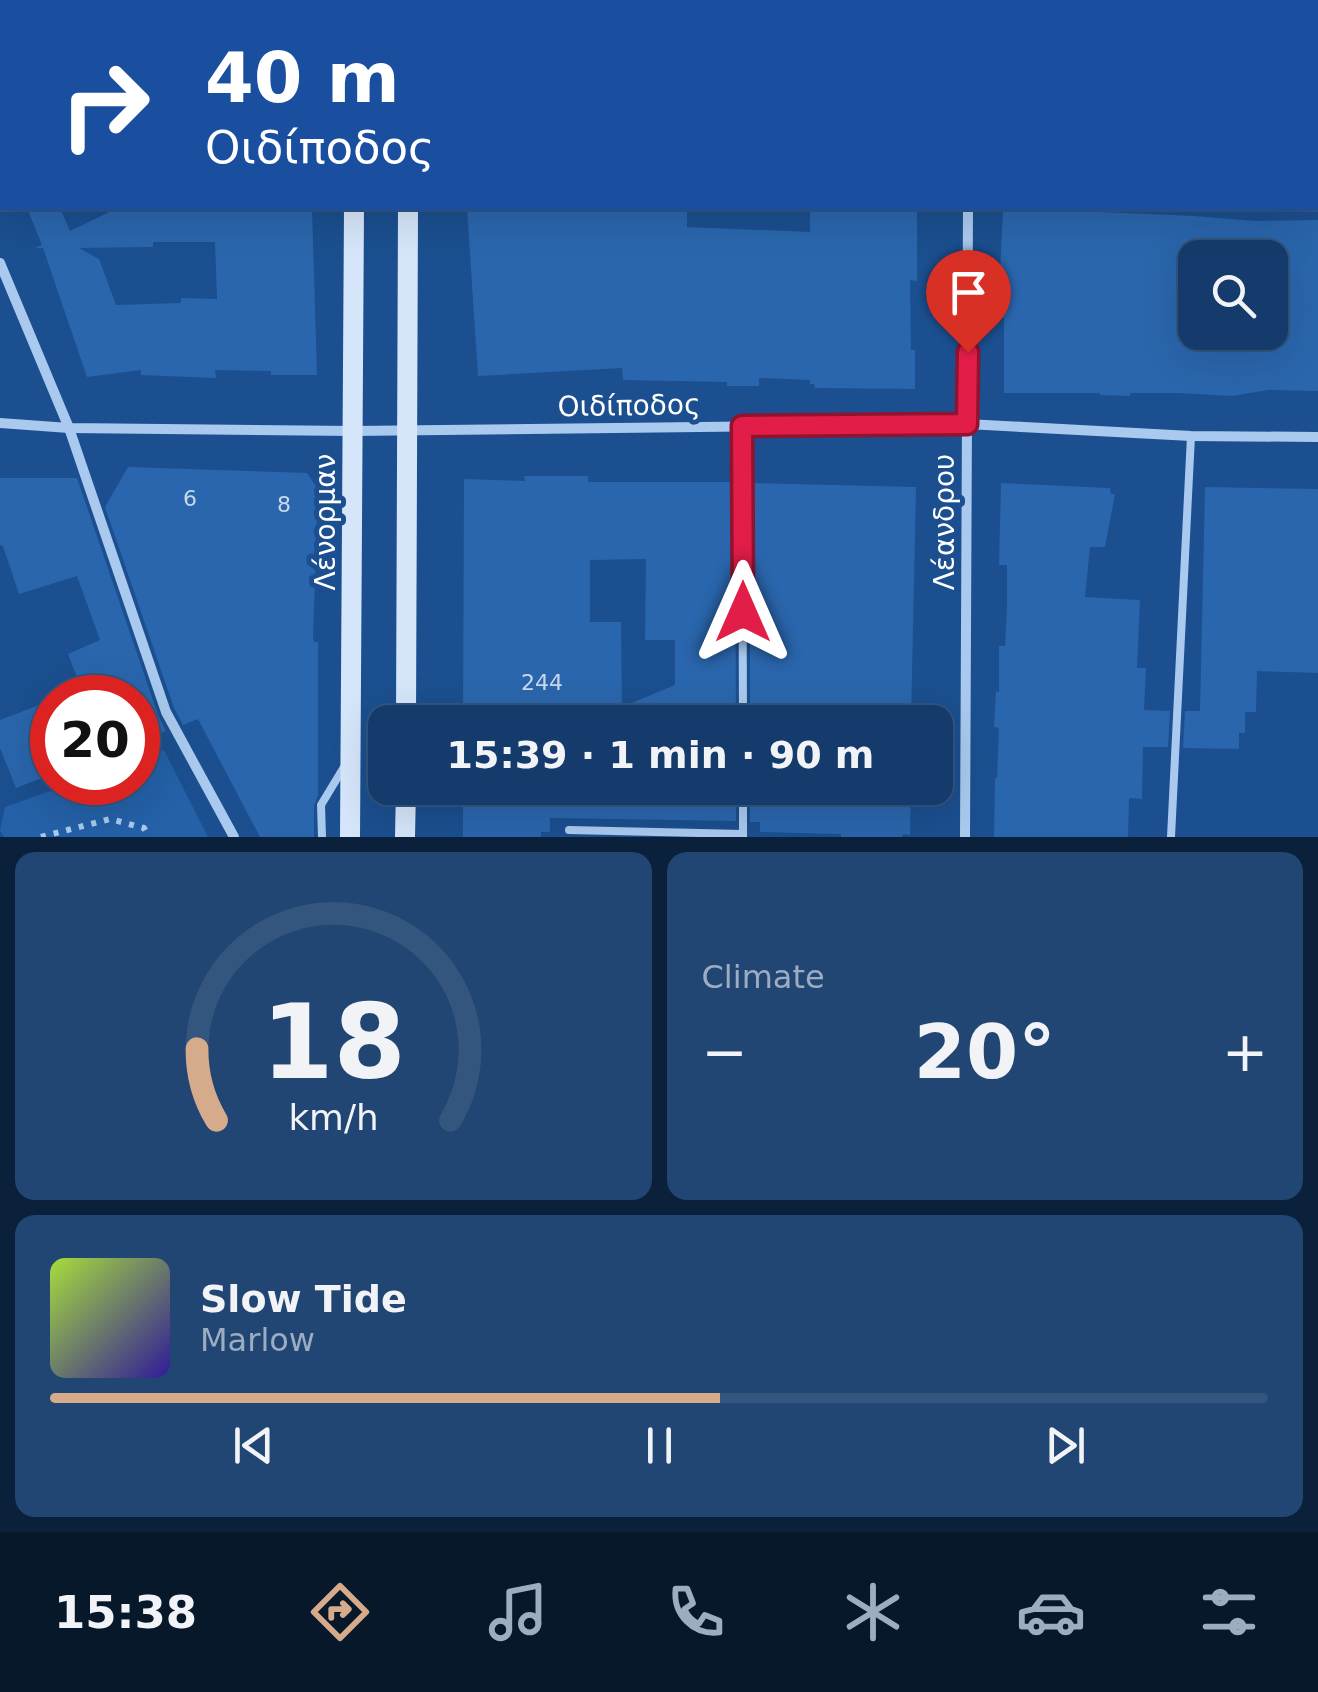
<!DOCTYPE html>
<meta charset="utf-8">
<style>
body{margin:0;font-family:"DejaVu Sans",sans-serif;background:#214673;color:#f1f3f6;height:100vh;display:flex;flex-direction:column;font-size:38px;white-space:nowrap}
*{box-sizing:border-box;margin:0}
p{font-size:32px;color:#9dadc1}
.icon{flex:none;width:55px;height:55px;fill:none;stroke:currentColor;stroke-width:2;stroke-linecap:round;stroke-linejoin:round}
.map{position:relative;height:837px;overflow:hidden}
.sheet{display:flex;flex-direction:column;gap:15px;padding:15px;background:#0b203b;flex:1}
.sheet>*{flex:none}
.banner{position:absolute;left:0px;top:0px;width:1320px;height:210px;box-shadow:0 10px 40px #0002,0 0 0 2px #33557e;background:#1a4fa0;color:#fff;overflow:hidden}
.tools{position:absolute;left:1178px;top:240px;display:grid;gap:20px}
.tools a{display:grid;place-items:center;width:110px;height:110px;border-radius:20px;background:#143b6b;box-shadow:0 10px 40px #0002,0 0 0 2px #33557e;font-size:50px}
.speed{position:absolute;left:30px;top:675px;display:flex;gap:20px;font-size:50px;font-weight:700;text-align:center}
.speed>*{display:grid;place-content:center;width:130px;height:130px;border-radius:50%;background:#143b6b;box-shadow:0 10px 40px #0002,0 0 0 2px #33557e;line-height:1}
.speed .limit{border:15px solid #d22;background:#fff;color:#111}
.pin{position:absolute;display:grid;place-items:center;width:85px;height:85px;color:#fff;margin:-102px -42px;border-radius:50% 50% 50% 0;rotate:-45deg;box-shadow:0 0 10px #0007}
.pin .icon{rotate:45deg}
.me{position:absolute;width:110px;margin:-55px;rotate:0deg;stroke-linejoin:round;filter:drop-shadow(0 0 8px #0008)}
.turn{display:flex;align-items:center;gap:35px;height:210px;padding:0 40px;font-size:45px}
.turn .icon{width:130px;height:130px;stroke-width:2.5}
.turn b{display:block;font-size:70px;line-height:85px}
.big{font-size:75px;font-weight:700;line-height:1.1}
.sheet .widget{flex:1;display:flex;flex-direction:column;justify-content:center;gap:15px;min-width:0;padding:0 35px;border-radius:20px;background:#214673}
.sheet .dial{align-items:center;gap:0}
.dial svg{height:260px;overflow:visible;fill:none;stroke:#33557e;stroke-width:7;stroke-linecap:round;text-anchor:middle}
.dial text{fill:#f1f3f6;stroke:none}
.song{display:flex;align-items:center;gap:30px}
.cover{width:120px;height:120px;border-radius:15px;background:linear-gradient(135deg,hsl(80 70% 55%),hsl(250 70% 35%))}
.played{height:10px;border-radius:5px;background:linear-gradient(90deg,#d6ab8b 55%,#33557e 55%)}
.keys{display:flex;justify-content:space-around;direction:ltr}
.heat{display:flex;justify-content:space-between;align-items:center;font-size:55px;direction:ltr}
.sheet .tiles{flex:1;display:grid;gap:15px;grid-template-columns:1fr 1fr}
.widget:last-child{grid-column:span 2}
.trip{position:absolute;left:368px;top:705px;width:585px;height:100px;border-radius:20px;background:#143b6b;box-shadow:0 10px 40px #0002,0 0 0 2px #33557e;font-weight:700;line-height:100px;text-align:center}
.tabs{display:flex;height:160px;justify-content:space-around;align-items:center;background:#08182b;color:#9dadc1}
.tabs .icon{width:70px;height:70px}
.tabs .on{color:#d6ab8b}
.tabs b{font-size:45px;color:#f1f3f6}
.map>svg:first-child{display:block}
.green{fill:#2461a8}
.building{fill:#2a66ad;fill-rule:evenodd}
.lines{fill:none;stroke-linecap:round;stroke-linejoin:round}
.path{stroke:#a9c9ee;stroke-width:6;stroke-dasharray:5 8;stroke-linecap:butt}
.service{stroke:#a9c9ee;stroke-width:8}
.minor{stroke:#a9c9ee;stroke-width:10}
.secondary{stroke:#d6e6fa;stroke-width:20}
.route-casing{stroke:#92132f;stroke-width:25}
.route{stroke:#e11d48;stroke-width:18}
.labels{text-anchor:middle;stroke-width:10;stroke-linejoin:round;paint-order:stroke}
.number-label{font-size:22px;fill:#cad9ea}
.street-label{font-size:28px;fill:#fff;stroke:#1b4f8f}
</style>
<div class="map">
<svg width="1318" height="837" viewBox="0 0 1318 837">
<rect width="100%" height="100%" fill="#1b4f8f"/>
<polygon class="green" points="164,750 208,837 4,837 0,831 5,807 73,783 138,782 138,760"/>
<g class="building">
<path d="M 27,208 L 60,208 L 70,231 L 118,208 L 312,208 L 317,375 L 271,375 L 271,371 L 215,370 L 216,378 L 141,375 L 141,370 L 87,377 L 43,248 L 35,248 L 42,245 ZM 153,242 L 215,242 L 217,299 L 181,298 L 181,303 L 116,305 L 99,259 L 79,248 L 153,247 Z"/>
<polygon points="467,208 687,208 687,227 810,232 810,208 917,208 917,281 910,280 911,350 915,350 915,389 815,388 814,384 810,384 810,380 759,378 759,386 727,386 727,382 623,380 622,368 478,376"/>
<path d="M 1003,208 L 1194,216 L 1254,221 L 1318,220 L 1318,391 L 1268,390 L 1233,396 L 1177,393 L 1130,393 L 1130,396 L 1100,395 L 1100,393 L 1004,393 L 1004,317 L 998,317 ZM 1195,258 L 1270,258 L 1270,275 L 1278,325 L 1273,326 L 1274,337 L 1195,338 Z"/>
<polygon points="128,467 307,473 318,489 313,638 314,642 318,642 318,796 314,805 314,837 260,837 198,719 183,725 174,708 105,507"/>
<path d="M 524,476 L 588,476 L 588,482 L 735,482 L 736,722 L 463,722 L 464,479 L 525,481 ZM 646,559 L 645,640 L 675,640 L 675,685 L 622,707 L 621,622 L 590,622 L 590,560 Z"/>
<polygon points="0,478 77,478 158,715 166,731 138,742 138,698 85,698 68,654 100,640 77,576 19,594 3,546 0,545"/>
<polygon points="750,483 916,487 911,722 750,722"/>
<polygon points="1001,483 1110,488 1111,494 1115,494 1105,547 1090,547 1085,597 1140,600 1137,668 1146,668 1144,710 1170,711 1168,747 1143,747 1142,799 1129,798 1128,837 994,837 995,778 997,778 999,728 994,727 996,691 999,692 999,646 1005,646 1007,608 1007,565 999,565"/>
<polygon points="1205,487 1318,489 1318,673 1257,671 1256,712 1245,712 1245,733 1239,733 1239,749 1183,748 1185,711 1200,711"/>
<polygon points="52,700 52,774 16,788 0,748 0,720"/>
<polygon points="463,788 736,788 736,821 550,818 550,832 541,832 541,837 463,837"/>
<polygon points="750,788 792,788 792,792 854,793 854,788 911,788 910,835 903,834 902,837 841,837 841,834 760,832 760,822 750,822"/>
</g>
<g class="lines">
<polyline class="path" points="41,837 110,819 144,828 149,837"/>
<g class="service">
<polyline points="742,426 743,722"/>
<polyline points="743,788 743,837"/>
<polyline points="569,830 743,834"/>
<polyline points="322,837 321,805 344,767"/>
<polyline points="1171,837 1191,436"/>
</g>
<g class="minor">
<polyline points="969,2 969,0"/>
<polyline points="0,128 2,128"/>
<polyline points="0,148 2,145"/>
<polyline points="0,263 69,428 166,712 234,837"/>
<polyline points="0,423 69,428 353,431 967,424 1191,436 1318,437"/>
<polyline points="965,837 968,208"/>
</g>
<g class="secondary">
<polyline points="356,2 356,0"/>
<polyline points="409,2 409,0"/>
<polyline points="406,722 408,208"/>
<polyline points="350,837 354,208"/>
<polyline points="405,837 406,788"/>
</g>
</g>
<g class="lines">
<defs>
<polyline id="route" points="743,612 742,426 967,424 968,352"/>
</defs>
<use href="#route" class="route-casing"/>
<use href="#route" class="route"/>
</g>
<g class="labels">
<g class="number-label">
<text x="190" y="506">6</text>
<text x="284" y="512">8</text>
<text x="542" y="690">244</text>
</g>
<g class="street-label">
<text transform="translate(629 405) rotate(-1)" y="10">Οιδίποδος</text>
<text transform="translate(325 522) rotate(-90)" y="10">Λένορμαν</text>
<text transform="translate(944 522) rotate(-90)" y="10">Λέανδρου</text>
</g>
</g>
</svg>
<div class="tools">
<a><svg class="icon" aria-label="search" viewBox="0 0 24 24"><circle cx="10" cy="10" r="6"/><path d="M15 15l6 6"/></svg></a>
</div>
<div class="speed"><div class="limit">20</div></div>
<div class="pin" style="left:968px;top:352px;background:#d93025"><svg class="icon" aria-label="arrive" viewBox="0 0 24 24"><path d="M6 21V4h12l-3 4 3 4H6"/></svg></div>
<svg class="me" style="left:743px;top:612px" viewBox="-20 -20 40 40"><path d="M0-17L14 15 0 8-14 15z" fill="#e11d48" stroke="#fff" stroke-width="4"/></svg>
<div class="trip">15:39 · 1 min · 90 m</div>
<div class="banner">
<div class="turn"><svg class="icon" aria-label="right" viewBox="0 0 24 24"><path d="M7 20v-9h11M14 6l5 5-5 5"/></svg><div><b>40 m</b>Οιδίποδος</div></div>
</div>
</div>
<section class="sheet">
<div class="tiles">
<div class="widget dial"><svg viewBox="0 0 100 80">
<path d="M14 69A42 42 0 1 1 86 69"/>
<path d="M14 69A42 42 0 0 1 8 47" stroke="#d6ab8b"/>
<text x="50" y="56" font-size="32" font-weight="700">18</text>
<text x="50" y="72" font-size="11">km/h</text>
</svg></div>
<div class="widget"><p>Climate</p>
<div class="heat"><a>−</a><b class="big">20°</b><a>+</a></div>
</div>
<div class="widget">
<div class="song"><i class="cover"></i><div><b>Slow Tide</b><p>Marlow</p></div></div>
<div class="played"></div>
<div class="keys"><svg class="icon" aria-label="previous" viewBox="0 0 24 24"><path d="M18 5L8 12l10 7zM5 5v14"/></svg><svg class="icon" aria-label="pause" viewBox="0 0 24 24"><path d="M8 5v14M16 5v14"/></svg><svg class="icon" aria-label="next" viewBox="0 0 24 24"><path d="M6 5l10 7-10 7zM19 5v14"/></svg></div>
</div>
</div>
</section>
<nav class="tabs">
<b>15:38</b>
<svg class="icon on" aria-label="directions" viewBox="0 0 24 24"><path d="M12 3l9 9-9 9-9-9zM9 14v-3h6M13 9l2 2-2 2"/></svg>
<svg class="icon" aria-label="music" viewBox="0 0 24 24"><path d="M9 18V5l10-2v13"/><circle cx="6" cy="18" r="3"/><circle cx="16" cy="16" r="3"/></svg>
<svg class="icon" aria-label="phone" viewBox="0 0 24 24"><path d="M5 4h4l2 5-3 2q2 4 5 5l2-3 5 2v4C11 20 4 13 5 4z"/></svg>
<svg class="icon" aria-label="climate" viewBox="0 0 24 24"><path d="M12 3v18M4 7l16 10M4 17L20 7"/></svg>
<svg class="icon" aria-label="car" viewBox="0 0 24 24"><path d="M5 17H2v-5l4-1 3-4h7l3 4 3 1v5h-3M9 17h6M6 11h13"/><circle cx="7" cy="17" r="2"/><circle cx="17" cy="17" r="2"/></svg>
<svg class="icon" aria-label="filters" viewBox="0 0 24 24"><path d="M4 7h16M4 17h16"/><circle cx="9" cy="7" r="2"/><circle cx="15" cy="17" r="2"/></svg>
</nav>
